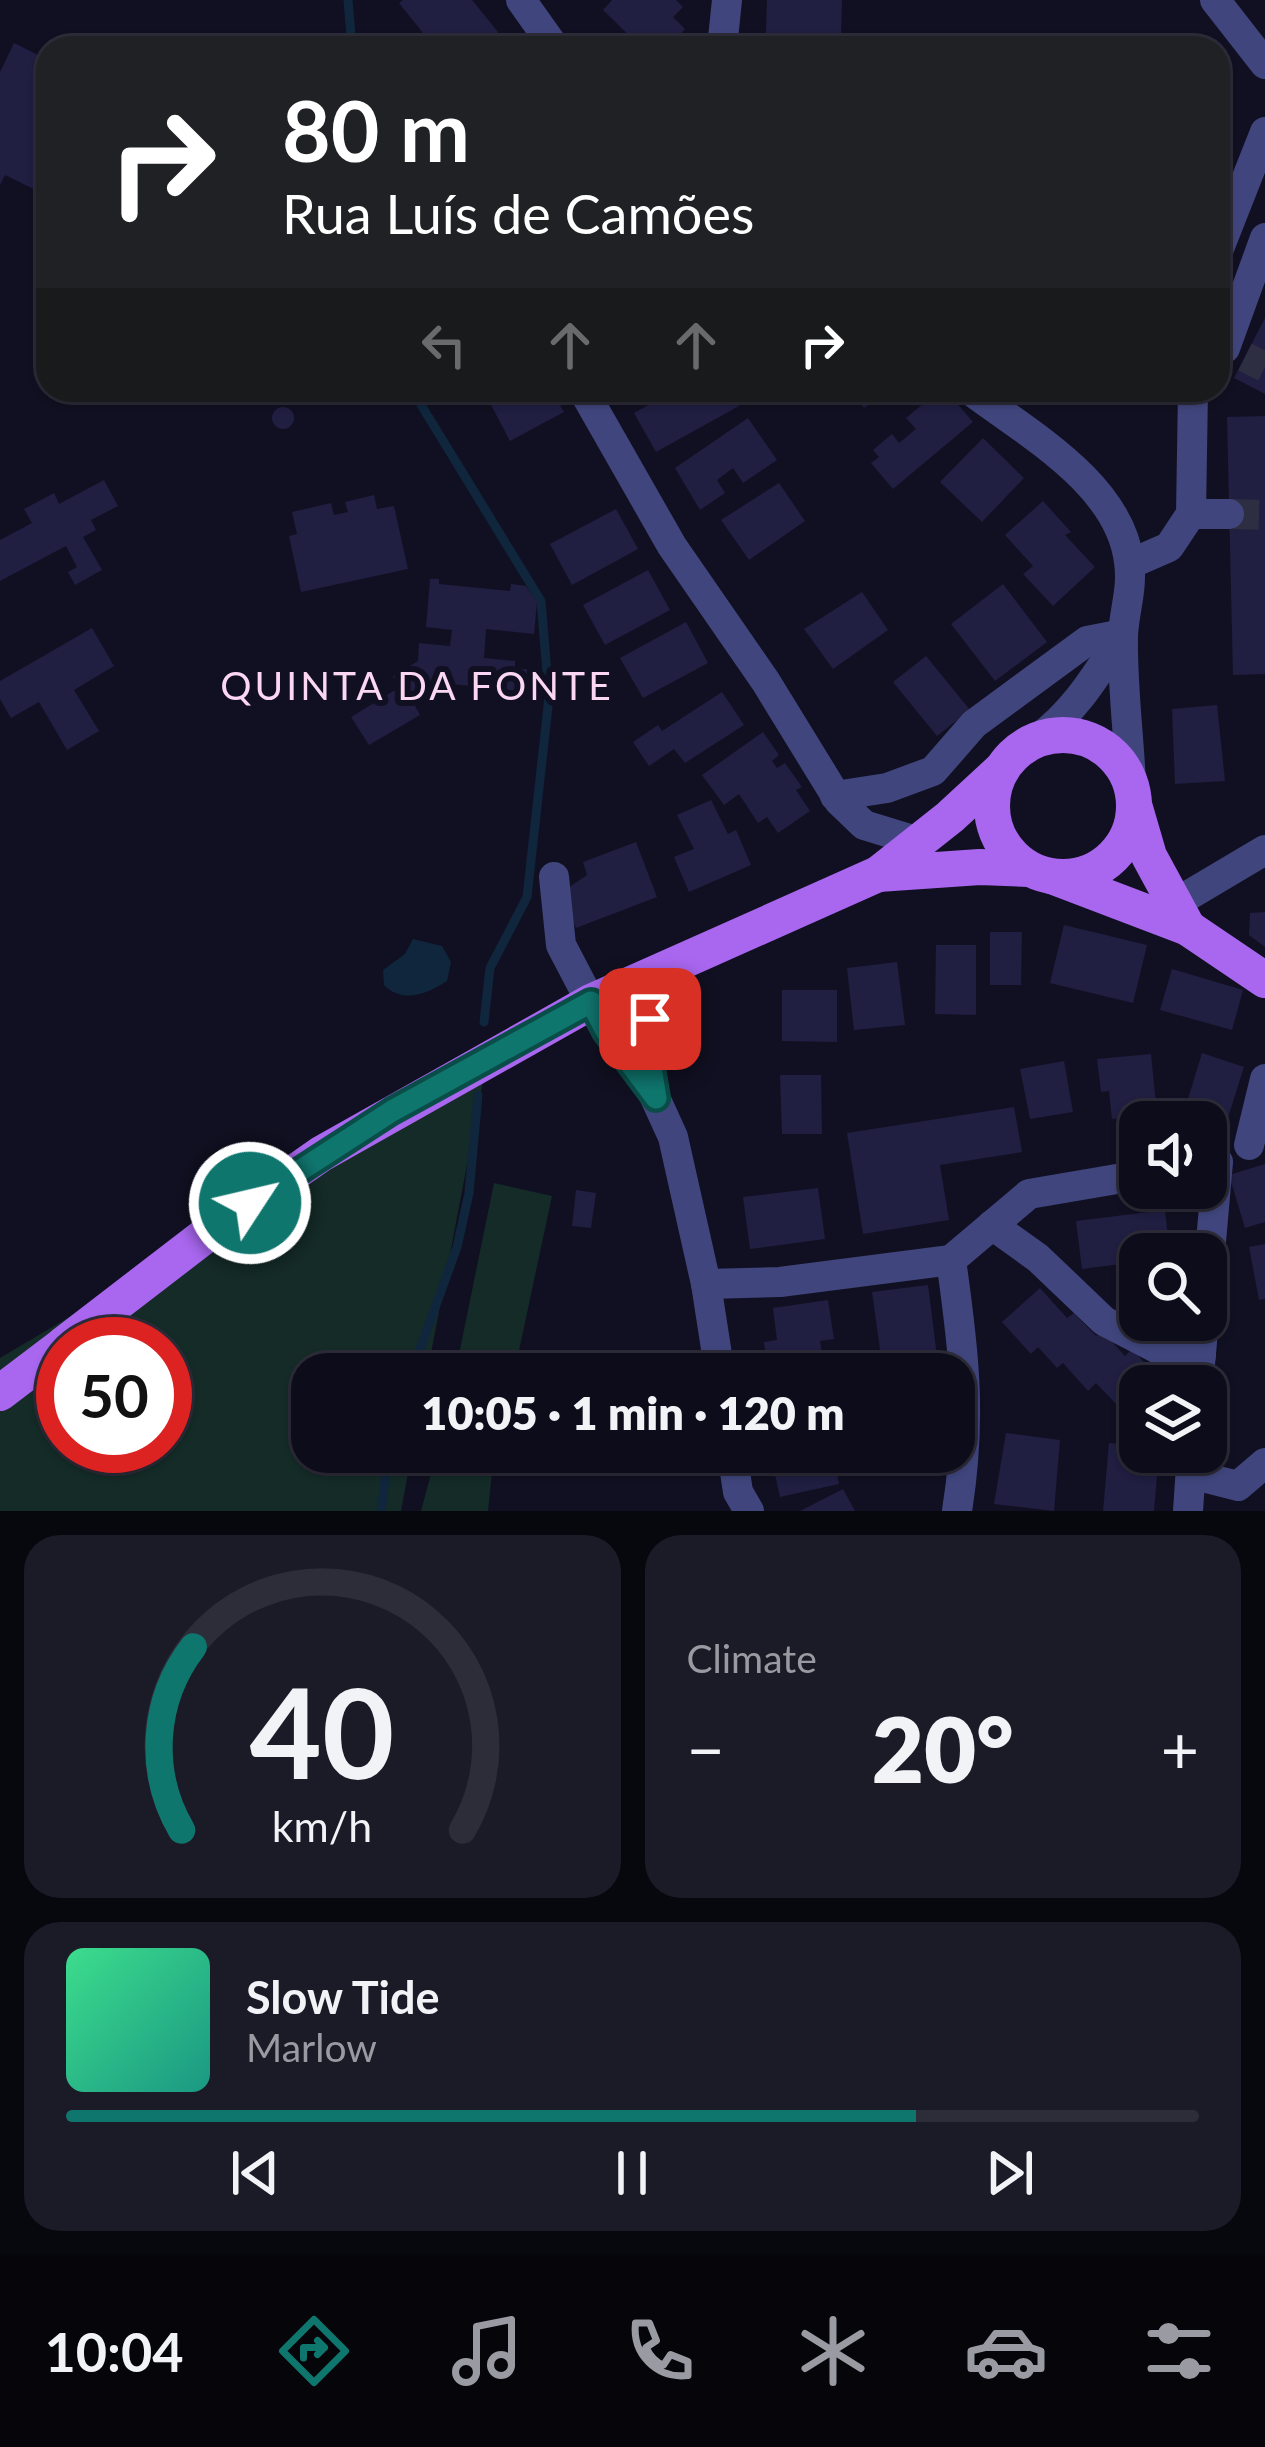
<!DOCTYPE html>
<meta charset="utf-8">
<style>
body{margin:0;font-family:Lato,sans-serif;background:#1b1a27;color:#f1f3f6;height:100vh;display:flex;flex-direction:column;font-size:45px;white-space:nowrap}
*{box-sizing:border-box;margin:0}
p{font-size:39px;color:#9a9ba2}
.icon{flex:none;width:66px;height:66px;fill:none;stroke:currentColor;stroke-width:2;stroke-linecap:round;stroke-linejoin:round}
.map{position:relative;height:1511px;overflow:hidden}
.drawer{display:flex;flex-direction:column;gap:24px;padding:24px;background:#07070e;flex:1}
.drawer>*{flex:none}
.hud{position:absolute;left:36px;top:36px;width:1194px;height:366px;border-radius:36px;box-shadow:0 3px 9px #0004,0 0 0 3px #2d2c39;background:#202124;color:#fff;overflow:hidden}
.controls{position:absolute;left:1119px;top:1101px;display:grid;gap:24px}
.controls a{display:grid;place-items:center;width:108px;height:108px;border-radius:24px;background:#0d0c1a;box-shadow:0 3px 9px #0004,0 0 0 3px #2d2c39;font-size:60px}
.speed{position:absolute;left:36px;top:1317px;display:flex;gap:24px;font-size:60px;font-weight:700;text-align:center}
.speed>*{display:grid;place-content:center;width:156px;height:156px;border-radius:50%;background:#0d0c1a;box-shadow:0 3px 9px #0004,0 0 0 3px #2d2c39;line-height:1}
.speed .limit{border:18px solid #d22;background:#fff;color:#111}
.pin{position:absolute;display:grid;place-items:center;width:102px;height:102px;color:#fff;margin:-51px;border-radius:24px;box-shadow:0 6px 18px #0006}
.me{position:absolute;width:132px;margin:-66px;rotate:55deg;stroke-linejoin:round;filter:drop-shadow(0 0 9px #0008)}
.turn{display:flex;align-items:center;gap:42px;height:252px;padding:0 48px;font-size:54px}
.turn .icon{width:156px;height:156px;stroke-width:2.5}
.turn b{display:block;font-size:84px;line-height:102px}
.lanes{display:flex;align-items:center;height:114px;padding:0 48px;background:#0003;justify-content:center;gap:60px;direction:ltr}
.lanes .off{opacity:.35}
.big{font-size:90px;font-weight:800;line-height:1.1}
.drawer .card{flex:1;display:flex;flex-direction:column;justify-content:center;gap:18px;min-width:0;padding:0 42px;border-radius:36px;background:#1b1a27}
.drawer .dial{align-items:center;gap:0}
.dial svg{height:312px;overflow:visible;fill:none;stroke:#2d2c39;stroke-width:7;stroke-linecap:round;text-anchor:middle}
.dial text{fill:#f1f3f6;stroke:none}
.song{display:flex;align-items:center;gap:36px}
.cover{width:144px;height:144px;border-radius:18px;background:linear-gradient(135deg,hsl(150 70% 55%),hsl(170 70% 35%))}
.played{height:12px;border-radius:6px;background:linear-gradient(90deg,#0f766e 75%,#2d2c39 75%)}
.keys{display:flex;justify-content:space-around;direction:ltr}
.heat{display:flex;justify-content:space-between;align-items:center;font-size:66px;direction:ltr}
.drawer .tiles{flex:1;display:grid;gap:24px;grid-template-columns:1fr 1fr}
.card:last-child{grid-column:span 2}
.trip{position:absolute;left:291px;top:1353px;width:684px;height:120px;border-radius:36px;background:#0d0c1a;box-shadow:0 3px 9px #0004,0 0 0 3px #2d2c39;font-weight:800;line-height:120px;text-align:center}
.menu{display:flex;height:192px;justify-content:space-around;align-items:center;background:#05050a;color:#9a9ba2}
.menu .icon{width:84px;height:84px}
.menu .current{color:#0f766e}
.menu b{font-size:54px;color:#f1f3f6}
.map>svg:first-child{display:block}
.green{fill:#142b27;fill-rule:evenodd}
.water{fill:#0f263d}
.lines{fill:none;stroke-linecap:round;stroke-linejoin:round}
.stream{stroke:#0f263d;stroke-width:9}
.building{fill:#201e41}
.minor-tunnel{stroke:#2e2e43;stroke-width:30;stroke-dasharray:30 15;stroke-linecap:butt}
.minor{stroke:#40467d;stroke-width:30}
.major{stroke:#a967f0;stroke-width:36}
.route-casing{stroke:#0a4d48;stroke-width:30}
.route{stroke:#0f766e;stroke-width:21}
.labels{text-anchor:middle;stroke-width:12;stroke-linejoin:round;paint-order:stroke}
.neighbourhood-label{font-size:39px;letter-spacing:3px;fill:#fbd7f3;stroke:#111022}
</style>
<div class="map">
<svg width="1265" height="1511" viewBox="0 0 1265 1511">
<rect width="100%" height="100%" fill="#111022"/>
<g class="green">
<path d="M 485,1071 L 427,1374 L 312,1374 L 312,1452 L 412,1452 L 401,1511 L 0,1511 L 0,1358 ZM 63,1344 L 165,1344 L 165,1446 L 63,1446 Z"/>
<polygon points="494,1183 552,1196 514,1374 455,1374"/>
<polygon points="437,1452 494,1452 488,1511 421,1511"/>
</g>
<path class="water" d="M 413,939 L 442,946 L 451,962 L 447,981 C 427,994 403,1004 384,985 L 383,970 L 405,954 Z"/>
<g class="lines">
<g class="stream">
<polyline points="348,0 352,48"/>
<polyline points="412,390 541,601 549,697 527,897 490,968 484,1022"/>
<polyline points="411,1374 457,1247 469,1193 478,1095"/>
<polyline points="381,1511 389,1452"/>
</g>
</g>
<g class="building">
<polygon points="403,0 472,0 498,32 478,48 435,48 399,3"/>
<polygon points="612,0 676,0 683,7 673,17 685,29 667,48 653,39 642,48 603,10"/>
<polygon points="767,0 842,0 841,34 766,33"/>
<polygon points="14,43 48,60 48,196 5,175 0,185 0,72"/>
<polygon points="1265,318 1265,394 1234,378"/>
<polygon points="514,390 552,390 564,412 510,441 490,403"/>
<polygon points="675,390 730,390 739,406 656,452 634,413"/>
<polygon points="836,390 890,390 864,408 856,396 845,403"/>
<polygon points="949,394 973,422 893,489 871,463 879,457 873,450 892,434 899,443 916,429 906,418 930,398 939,403"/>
<circle cx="283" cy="418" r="11"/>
<polygon points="1265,416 1265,674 1233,675 1227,417"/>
<polygon points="748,418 777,460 743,483 733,468 717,480 725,493 700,510 675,468"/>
<polygon points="983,438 1024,478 982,522 940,482"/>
<polygon points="104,480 118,506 91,520 96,530 83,537 102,570 75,585 68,572 77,567 66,546 0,581 0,540 32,523 24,509 54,493 59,504"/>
<polygon points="779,483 805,521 749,560 721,520"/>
<polygon points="374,495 377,509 394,506 408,569 301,592 289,536 297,534 292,512 331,503 334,515 348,512 345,502"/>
<polygon points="1043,501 1071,532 1065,535 1095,567 1053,606 1023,574 1033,566 1005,535"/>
<polygon points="616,509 638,549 572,585 550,544"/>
<polygon points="648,570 670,610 605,645 583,605"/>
<polygon points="430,579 439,579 439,584 510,591 511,584 526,586 537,602 534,634 486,629 484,658 515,661 515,668 532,670 530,692 451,684 415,706 420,715 369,745 351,717 400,687 393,676 418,661 419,643 450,646 452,630 426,627"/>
<polygon points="1003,584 1047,642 995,681 951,624"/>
<polygon points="862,592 888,630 833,669 804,629"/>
<polygon points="686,622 708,663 643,698 620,658"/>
<polygon points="92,628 114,666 74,690 99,731 67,750 39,702 11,718 0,699 0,681"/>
<polygon points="926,656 970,710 937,736 893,682"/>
<polygon points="722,692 744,725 685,763 674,749 649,766 633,742 658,725 662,731"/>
<polygon points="1217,705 1225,781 1175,784 1172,709"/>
<polygon points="763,732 779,755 772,761 777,768 785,763 802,787 796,790 810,811 778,833 767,817 758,823 739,794 724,805 702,775"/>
<polygon points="711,800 728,834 736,830 751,865 689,892 674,857 694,849 677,815"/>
<polygon points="636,842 657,897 576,928 562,892 587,875 583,862"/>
<polygon points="1265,912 1265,947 1249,935 1250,913"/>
<polygon points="1064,925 1147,945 1133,1003 1050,983"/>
<polygon points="990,932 1022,932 1021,985 990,985"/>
<polygon points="936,945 976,945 976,1015 935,1014"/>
<polygon points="897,962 905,1025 854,1030 847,968"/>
<polygon points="1172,969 1243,990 1232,1030 1160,1010"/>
<polygon points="782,990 837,990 837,1042 782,1041"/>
<polygon points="1202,1053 1244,1067 1226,1124 1184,1112"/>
<polygon points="1151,1054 1157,1114 1112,1119 1109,1091 1101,1092 1097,1059"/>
<polygon points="1064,1061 1073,1112 1030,1119 1020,1069"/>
<polygon points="780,1075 821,1075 822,1134 782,1134"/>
<polygon points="1014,1107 1022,1152 940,1165 949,1220 863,1234 847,1133"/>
<polygon points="1265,1164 1265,1222 1245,1228 1229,1175"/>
<polygon points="818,1188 825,1239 750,1249 743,1197"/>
<polygon points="576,1190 596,1193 591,1228 572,1226"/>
<polygon points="1165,1210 1169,1247 1120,1253 1121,1264 1082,1269 1076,1221"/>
<polygon points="1265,1244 1265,1299 1259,1300 1249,1247"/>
<polygon points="928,1285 937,1357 882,1364 872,1292"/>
<polygon points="1040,1288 1067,1318 1074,1313 1096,1336 1102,1331 1125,1356 1132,1349 1154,1373 1118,1406 1096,1383 1088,1391 1063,1363 1057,1368 1038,1347 1031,1354 1002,1322"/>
<polygon points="828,1300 834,1339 820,1341 825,1374 768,1374 764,1342 777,1340 773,1308"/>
<polygon points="1006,1433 1060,1440 1054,1511 994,1504"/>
<polygon points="1109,1443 1140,1446 1140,1452 1159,1452 1154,1511 1103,1511"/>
<polygon points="770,1452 832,1452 839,1484 780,1497"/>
<polygon points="877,1452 934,1452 935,1458 879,1466"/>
<polygon points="843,1489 855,1511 800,1511"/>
</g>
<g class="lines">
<g class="minor-tunnel">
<polyline points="1245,357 1265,367"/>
<polyline points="1229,514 1265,515"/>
</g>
<g class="minor">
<polyline points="521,0 555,48"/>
<polyline points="1215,0 1265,64"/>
<polyline points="722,48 727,0"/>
<polyline points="1218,251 1265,132"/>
<polyline points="1225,348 1265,238"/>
<polyline points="583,390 672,546 766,682 839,801 864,825 916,841"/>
<path d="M 970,390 C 1027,433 1120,484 1129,562 C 1133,588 1124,611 1123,636 C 1122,685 1129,736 1131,784"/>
<polyline points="1191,514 1229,514"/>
<polyline points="1130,564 1169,547 1191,514 1193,390"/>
<path d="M 1036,740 C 1075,712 1097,674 1123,634"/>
<polyline points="835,796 887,788 933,771 974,724 1087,641 1123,634"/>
<polyline points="554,877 561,945 606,1031 652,1091 673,1137 706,1284 720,1374"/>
<polyline points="1174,904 1265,850"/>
<path d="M 654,1092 C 645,1039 651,1013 673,965"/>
<polyline points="1249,1145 1265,1079"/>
<polyline points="992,1225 1038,1258 1104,1321 1160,1350 1201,1355"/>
<path d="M 951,1260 C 964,1351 972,1418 957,1511"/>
<polyline points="951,1260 1029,1194 1140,1175"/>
<polyline points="706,1284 780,1282 951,1260"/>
<polyline points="1206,1298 1218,1162"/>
<polyline points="1198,1386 1204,1320"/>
<polyline points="732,1452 738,1492 749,1511"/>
<polyline points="1191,1474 1238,1486 1265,1463"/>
<polyline points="1188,1511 1192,1452"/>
</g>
<g class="major">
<circle cx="1063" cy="806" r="71"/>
<polyline points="1135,808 1149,856 1188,928"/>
<polyline points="878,874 980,867 1029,869"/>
<polyline points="1054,877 1188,928 1265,980"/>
<polyline points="64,1344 211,1231 321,1154 591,1002 878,874 950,817 1002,769"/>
<polyline points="0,1393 63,1345"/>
</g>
</g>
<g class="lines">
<defs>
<polyline id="route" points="250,1203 392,1111 591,1002 606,1031 656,1098 649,1056 650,1019"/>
</defs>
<use href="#route" class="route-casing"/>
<use href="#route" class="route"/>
</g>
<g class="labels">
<g class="neighbourhood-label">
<text x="417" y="700">QUINTA DA FONTE</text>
</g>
</g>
</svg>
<div class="controls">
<a><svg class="icon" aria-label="sound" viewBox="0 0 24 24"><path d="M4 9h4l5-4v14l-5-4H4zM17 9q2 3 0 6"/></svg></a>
<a><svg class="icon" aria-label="search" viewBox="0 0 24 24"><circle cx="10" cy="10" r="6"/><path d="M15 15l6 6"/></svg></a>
<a><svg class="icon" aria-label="layers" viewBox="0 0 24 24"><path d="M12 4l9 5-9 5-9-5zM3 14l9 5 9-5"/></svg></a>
</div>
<div class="speed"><div class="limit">50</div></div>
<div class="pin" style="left:650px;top:1019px;background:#d93025"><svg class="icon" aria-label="arrive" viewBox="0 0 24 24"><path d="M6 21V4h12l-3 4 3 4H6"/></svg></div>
<svg class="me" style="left:250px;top:1203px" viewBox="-20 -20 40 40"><circle r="17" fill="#0f766e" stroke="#fff" stroke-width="3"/><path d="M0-11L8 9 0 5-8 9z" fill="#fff"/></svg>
<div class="trip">10:05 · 1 min · 120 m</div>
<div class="hud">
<div class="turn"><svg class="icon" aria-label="right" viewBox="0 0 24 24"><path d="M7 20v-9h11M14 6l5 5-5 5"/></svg><div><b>80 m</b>Rua Luís de Camões</div></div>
<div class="lanes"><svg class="icon off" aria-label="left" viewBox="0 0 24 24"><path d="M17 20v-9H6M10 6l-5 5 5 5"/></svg><svg class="icon off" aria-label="ahead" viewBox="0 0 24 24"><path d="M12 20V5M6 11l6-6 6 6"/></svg><svg class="icon off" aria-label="ahead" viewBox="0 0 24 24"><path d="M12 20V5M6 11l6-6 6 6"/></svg><svg class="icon" aria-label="right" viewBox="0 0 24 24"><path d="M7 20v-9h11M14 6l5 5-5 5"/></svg></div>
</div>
</div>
<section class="drawer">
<div class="tiles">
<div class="card dial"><svg viewBox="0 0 100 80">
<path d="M14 69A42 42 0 1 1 86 69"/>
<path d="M14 69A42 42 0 0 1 17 22" stroke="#0f766e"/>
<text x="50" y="56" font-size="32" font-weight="700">40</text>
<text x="50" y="72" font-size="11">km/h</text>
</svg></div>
<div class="card"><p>Climate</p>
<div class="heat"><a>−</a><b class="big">20°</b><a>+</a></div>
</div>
<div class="card">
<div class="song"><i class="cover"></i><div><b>Slow Tide</b><p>Marlow</p></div></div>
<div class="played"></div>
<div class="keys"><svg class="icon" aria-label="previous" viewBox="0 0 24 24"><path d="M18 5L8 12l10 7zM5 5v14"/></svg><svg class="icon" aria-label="pause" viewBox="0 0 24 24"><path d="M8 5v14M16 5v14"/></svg><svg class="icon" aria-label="next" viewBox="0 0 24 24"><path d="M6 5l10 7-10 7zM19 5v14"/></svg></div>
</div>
</div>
</section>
<nav class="menu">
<b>10:04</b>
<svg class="icon current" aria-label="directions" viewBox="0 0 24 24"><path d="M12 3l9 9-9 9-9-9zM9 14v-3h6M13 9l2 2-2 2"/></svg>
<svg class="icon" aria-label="music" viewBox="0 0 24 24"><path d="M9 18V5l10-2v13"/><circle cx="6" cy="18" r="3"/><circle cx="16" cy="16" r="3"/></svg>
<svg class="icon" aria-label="phone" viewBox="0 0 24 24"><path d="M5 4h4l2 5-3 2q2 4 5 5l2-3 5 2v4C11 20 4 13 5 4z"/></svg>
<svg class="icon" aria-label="climate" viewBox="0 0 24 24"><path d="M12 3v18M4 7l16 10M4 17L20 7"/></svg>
<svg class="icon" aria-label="car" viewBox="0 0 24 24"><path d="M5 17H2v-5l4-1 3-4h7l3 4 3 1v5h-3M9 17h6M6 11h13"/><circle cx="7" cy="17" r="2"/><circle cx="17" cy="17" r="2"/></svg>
<svg class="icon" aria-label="filters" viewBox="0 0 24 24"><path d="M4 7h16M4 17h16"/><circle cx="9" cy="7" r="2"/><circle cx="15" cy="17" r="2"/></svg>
</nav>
